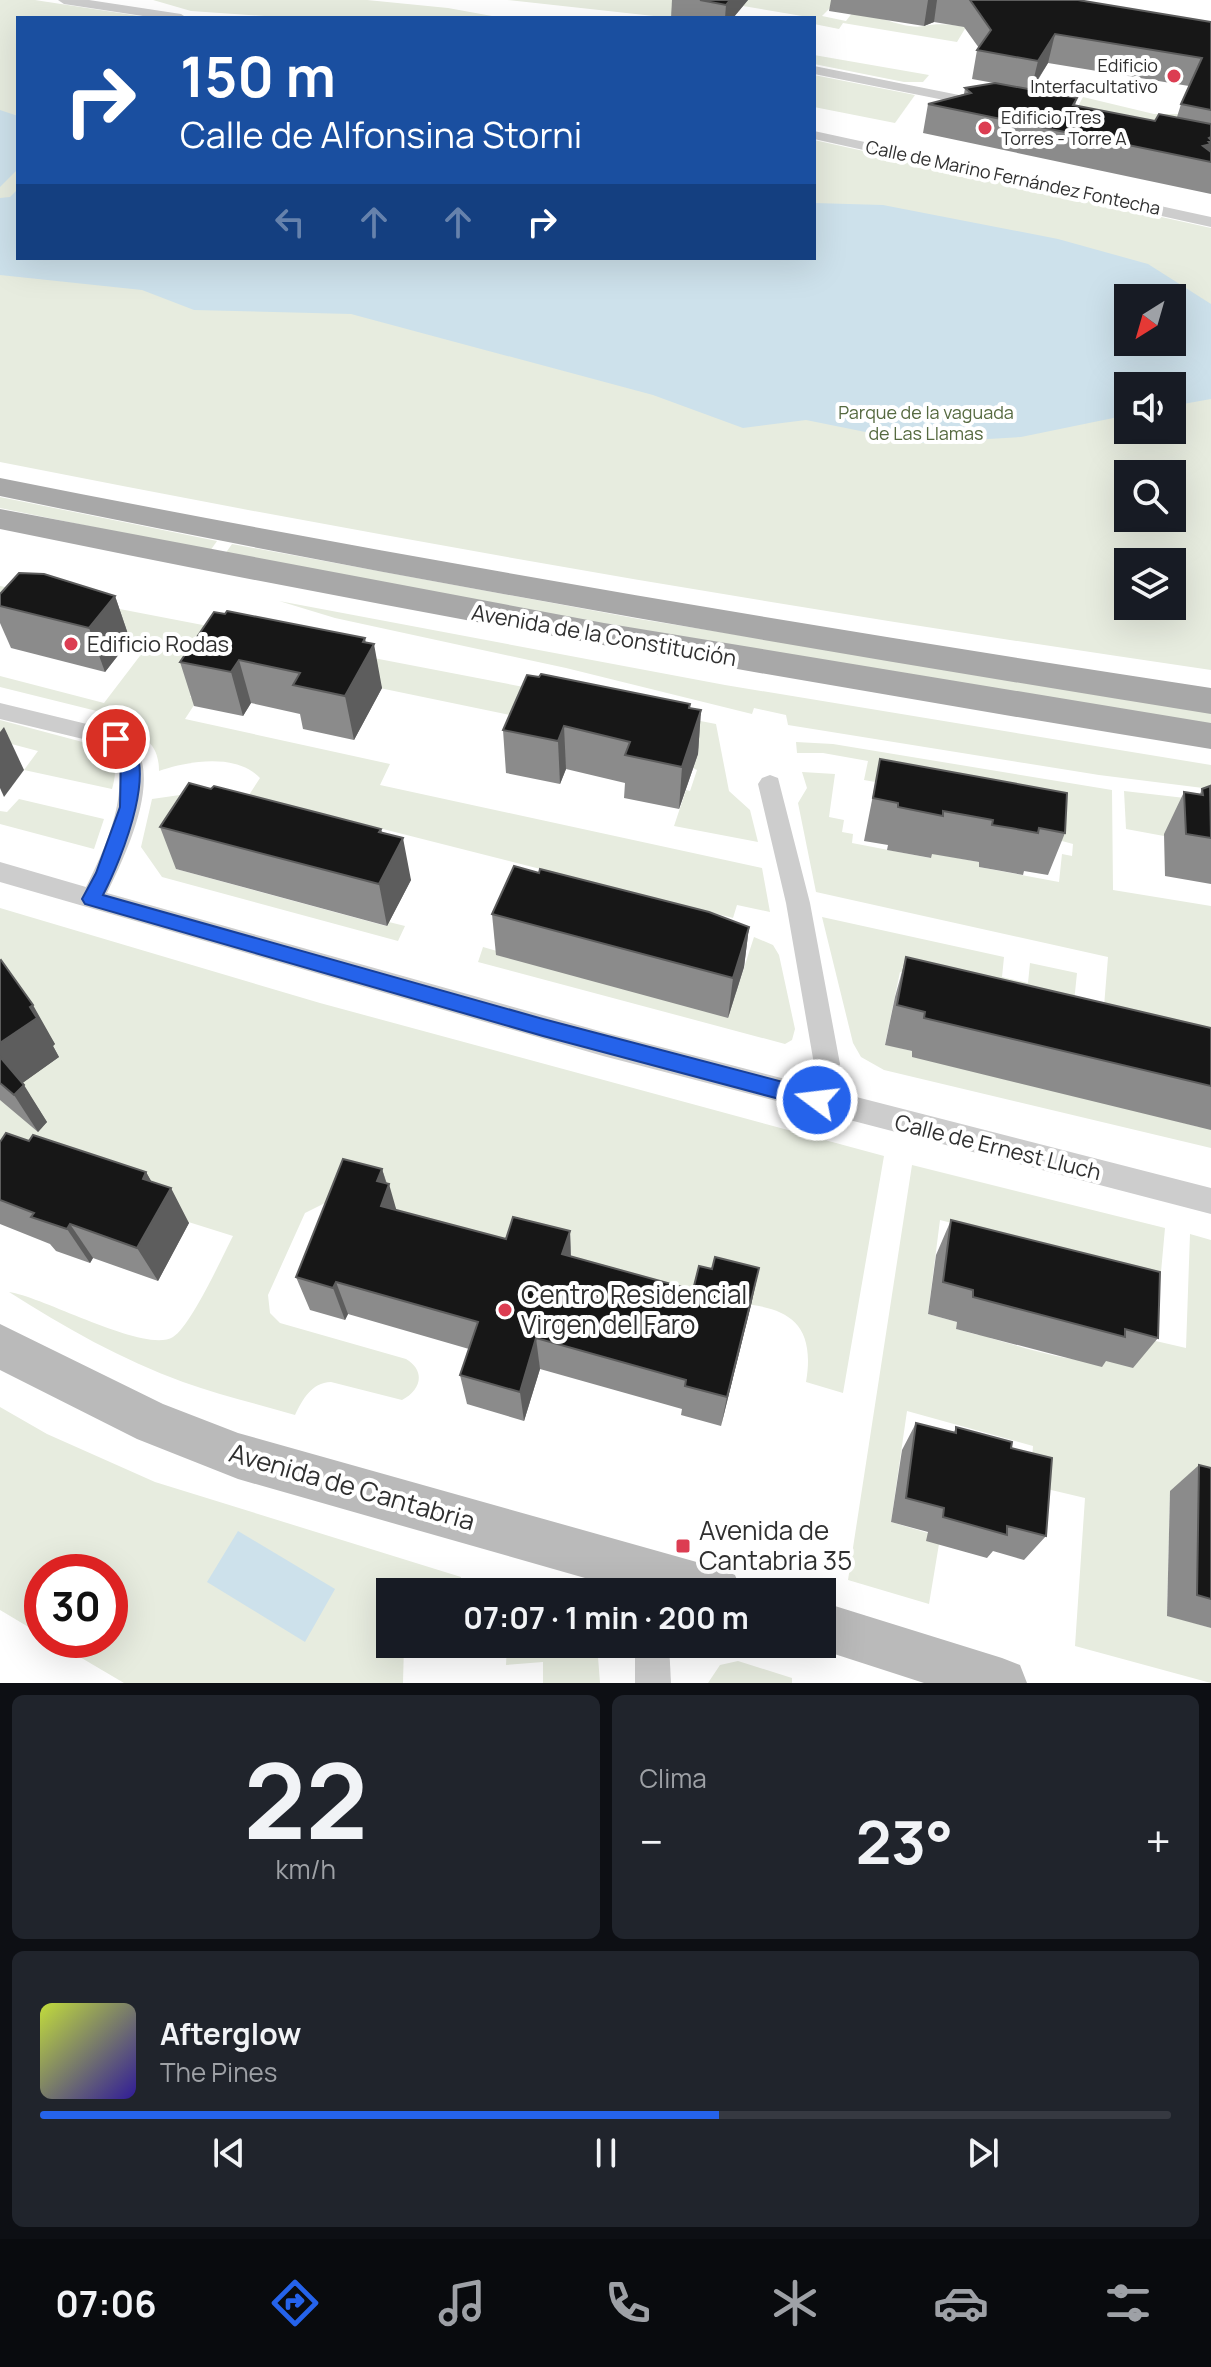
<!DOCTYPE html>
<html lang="es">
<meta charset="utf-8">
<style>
body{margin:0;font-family:Manrope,sans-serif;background:#20242c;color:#f1f3f6;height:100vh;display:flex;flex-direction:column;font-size:30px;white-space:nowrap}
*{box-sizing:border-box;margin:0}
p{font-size:26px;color:#9ea1a6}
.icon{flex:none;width:44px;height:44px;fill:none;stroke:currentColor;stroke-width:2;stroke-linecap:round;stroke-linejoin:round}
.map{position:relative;height:1683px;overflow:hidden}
.side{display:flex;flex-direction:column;gap:12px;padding:12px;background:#0d0f14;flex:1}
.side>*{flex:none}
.top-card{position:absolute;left:16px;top:16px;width:800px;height:244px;border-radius:0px;box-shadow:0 8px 32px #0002;background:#1a4fa0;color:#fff;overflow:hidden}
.needle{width:52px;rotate:217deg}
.fabs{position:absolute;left:1114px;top:284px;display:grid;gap:16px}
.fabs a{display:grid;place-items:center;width:72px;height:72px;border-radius:0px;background:#171b24;box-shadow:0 8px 32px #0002;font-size:40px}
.speed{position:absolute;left:24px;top:1554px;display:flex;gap:16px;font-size:40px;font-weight:700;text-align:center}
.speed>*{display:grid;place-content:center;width:104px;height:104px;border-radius:50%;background:#171b24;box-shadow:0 8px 32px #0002;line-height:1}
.speed .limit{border:12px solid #d22;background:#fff;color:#111}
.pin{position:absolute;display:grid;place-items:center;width:68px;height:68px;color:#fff;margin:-34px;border:4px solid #fff;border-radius:50%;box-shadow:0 2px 8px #0007}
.me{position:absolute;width:88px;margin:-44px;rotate:285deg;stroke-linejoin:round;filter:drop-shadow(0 0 6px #0008)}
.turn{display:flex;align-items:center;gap:28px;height:168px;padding:0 32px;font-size:36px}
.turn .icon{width:104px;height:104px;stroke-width:2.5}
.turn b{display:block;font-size:56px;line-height:68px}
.lanes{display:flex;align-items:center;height:76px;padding:0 32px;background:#0003;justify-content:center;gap:40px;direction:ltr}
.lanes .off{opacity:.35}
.big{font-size:60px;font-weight:700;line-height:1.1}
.side .card{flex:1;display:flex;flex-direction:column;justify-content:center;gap:12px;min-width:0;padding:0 28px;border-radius:12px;background:#20242c}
.side .dial{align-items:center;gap:0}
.dial b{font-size:104px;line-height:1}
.song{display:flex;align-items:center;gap:24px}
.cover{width:96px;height:96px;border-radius:12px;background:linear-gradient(135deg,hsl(70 70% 55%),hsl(250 70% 35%))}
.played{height:8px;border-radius:4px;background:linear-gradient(90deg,#2563eb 60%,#363941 60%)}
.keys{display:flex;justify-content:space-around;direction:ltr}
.heat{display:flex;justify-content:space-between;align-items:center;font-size:44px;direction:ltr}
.side .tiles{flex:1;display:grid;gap:12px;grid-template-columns:1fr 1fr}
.card:last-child{grid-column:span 2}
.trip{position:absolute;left:376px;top:1578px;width:460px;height:80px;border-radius:0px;background:#171b24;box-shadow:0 8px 32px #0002;font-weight:700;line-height:80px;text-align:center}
.tabs{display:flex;height:128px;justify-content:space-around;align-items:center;background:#090b0e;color:#9ea1a6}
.tabs .icon{width:56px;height:56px}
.tabs .selected{color:#2563eb}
.tabs b{font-size:36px;color:#f1f3f6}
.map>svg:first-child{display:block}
.green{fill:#e7ecdf;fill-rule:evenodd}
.water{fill:#cde1eb;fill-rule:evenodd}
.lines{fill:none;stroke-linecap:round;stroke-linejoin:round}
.street{fill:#cdcdcd;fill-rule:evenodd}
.secondary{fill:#bababa;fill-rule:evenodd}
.primary{fill:#a8a8a8;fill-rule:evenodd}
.wall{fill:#8b8b8b;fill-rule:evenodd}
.shaded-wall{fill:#5d5d5d}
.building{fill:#171717;stroke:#5d5d5d;stroke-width:2}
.route{fill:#2563eb;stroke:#184099;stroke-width:2}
.poi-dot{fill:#dc3d52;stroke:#fff;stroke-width:3}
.labels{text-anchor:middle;stroke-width:8;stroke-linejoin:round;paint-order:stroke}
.far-poi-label{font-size:18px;fill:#303030;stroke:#fff;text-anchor:end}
.far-street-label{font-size:18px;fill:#303030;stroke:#fff}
.far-park-label{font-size:18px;fill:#566a40;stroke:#fff}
.street-label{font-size:22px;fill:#303030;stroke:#fff}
.poi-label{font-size:22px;fill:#303030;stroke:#fff;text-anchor:start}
.near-poi-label{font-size:26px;fill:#303030;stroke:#fff;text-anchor:start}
.near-street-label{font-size:26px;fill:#303030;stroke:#fff}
</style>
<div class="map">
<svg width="1211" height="1683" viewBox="0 0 1211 1683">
<rect width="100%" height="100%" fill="#fff"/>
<g class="green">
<path d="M 0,0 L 35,0 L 152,18 L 18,18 L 18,258 L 814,258 L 814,140 L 1211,228 L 1211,670 C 805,611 402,542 0,462 ZM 1128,298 L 1172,298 L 1172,342 L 1128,342 ZM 1128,386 L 1172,386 L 1172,430 L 1128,430 ZM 1128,474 L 1172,474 L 1172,518 L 1128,518 ZM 1128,562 L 1172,562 L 1172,606 L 1128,606 Z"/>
<polygon points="153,0 367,0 448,8 503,18 292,18 191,11"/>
<polygon points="507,0 688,0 672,18"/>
<path d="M 748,0 L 838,0 L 822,16 L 846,21 L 856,8 C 873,15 906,30 924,26 C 937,23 950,24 966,27 L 957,42 L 843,23 L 839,29 L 814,24 L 814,18 L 743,6 Z"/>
<polygon points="814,55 929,75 923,82 904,82 814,64"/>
<polygon points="814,75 915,95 895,123 814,107"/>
<polygon points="1083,97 1154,114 1181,114 1176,125 1074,114"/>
<polygon points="0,497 217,541 210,551 0,508"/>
<polygon points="232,544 639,619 1211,711 1211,724 635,630 225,554"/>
<path d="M 0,586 L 716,724 L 729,791 L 750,810 L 758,842 L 674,826 L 686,790 L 690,791 L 697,770 L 693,768 L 698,754 L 370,686 L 211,661 L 190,697 L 198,699 L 185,719 L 390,764 L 380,785 L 762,868 L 770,912 L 737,905 L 733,918 L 249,795 L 260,778 C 237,753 187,761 159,771 C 159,738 138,741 133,720 L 0,687 L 0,676 L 104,703 L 149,644 L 0,612 Z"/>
<polygon points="279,601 725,685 1211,765 1211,789 1099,775 788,725 786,715 754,708 752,714 566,668 335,618"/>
<path d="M 0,720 L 105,748 C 116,763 117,772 112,789 L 24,770 L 38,751 L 0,741 Z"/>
<polygon points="796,742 833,744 1112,790 1113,890 1211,906 1211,1044 1103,1019 1108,957 816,892 798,803 807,788 802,772 835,774 829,817 844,820 842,832 853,834 852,843 930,858 931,853 979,862 979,867 1059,882 1062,854 1072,856 1073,844 1062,841 1063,816 864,780 868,761 823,753 797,753"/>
<polygon points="1124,791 1211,801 1164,836 1126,829"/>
<polygon points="187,794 176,869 386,926 389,922 405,926 398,941 162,877 141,847 152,799"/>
<polygon points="19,799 104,819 94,849 0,824 0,811 7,812"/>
<path d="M 0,908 L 320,1003 L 884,1156 L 843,1393 L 806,1382 C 819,1306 767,1304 708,1302 L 333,1199 L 305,1213 L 268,1295 L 270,1313 L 280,1323 L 406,1359 C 426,1371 421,1390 402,1400 L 331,1382 C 311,1383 303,1399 295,1415 C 258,1404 219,1395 183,1382 C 122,1360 64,1327 9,1292 C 44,1297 145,1354 173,1337 C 191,1326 222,1257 233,1236 L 163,1214 L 0,1217 Z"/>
<polygon points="822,917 1004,957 1002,977 1028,983 1030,963 1077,973 1073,1012 900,972 885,1044 1199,1127 1211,1124 1211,1148 884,1070 861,1057 853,1043"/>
<polygon points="754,937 773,945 779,955 795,1029 792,1040 785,1044 478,962 483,947 728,1017"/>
<path d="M 912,1165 L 1165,1228 L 1158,1305 L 1136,1270 L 940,1220 L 928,1314 L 957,1322 L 956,1329 L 978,1335 L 991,1331 L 990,1338 C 1013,1344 1082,1367 1103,1359 C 1114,1355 1125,1343 1134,1336 L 1186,1348 L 1190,1234 L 1211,1240 L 1211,1502 L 1170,1492 L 1167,1615 L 1211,1628 L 1211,1683 L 1075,1646 L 1085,1498 L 1030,1485 L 1033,1446 L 907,1411 L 891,1522 L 928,1533 L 939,1544 L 929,1604 L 848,1580 Z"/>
<polygon points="0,1407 47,1434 155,1482 461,1577 462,1592 390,1592 390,1644 404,1644 403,1683 124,1683 51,1640 110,1640 110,1572 42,1572 42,1635 0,1610"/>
<polygon points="507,1644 597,1644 600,1683 543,1683 543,1662 506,1665"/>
<polygon points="738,1661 792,1678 792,1683 708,1683 720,1665"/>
</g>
<g class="water">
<polygon points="0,110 18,116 18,169 0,187"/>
<path d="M 18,189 L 18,258 L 814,258 L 814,203 L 883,205 L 1058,239 L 1148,264 L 1211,304 L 1211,399 L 1172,406 L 1172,386 L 1128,386 L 1128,415 L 1021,437 L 920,443 L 806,420 L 743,428 L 653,395 L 351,314 L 194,310 L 142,290 L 0,275 L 0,198 L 10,197 ZM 1128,298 L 1172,298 L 1172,342 L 1128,342 Z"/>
<polygon points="238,1531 335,1589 305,1642 207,1582"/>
</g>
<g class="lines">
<g class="street">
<polygon points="58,0 89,0 181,14 187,18 156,18 64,4"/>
<polygon points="814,66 984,100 991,104 984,108 814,74"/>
<polygon points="814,131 1211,217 1211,227 814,139"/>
<path d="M 0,703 L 124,733 C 129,739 136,746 139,753 C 156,792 124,858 107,893 L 603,1032 L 808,1085 L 814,1064 L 786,903 L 758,784 L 762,778 L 770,775 L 778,778 L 810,903 L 840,1064 L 833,1091 L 1211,1188 L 1211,1214 L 603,1056 L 0,882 L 0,862 L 86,887 C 104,851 137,781 108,745 L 0,719 Z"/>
<polygon points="635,1644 669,1644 671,1683 635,1683"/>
</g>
<g class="secondary">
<polygon points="0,1324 163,1404 238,1433 718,1568 735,1575 742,1592 634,1592 238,1479 137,1439 0,1370"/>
<polygon points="822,1602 1002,1658 1020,1665 1027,1683 924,1683 822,1650 806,1644 822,1644"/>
</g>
<g class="primary">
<path d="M 0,478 C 402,558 806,626 1211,688 L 1211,714 C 806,649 402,580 0,496 Z"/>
<path d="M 0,509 L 604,623 L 1211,723 L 1211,749 C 806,683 402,612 0,529 Z"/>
</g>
</g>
<g class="wall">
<polygon points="672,0 748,0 733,18 671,18"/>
<path d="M 831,0 L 1078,0 L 1211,22 L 1211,194 L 923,133 L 928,104 L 964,94 L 965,88 L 994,83 L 972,79 L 977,50 L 979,48 L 964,27 L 934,22 L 924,26 L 829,11 ZM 1048,63 L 1189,86 L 1181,104 L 1177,117 L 1155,121 L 1075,106 L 1077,98 L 1032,90 Z"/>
<polygon points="0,594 115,596 130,640 105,672 11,648 0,623"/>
<polygon points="365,642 382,688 354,740 303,729 300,714 251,703 243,716 194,706 180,662"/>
<polygon points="689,708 701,710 698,754 679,809 624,798 625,783 566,769 560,784 506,773 503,730"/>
<polygon points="880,759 1065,833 1048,875 1024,871 1023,875 996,870 979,867 979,862 932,854 931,858 887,850 888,845 864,841"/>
<polygon points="1211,786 1211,884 1165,876 1164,834 1184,792 1200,794 1202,789"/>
<polygon points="211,789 381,829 382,833 411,880 387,926 176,869 160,827"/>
<polygon points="492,914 749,927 744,967 728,1018 496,955"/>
<polygon points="906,957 1211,1028 1211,1130 912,1057 912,1051 885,1045 895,997"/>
<polygon points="0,961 55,1044 53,1046 59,1057 22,1083 47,1122 38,1132 0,1100"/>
<polygon points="29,1141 146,1172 151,1181 189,1223 158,1281 93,1258 90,1263 56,1251 50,1244 0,1224 0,1142"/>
<polygon points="382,1169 396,1210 506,1239 570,1231 571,1257 693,1290 752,1301 721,1426 681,1415 682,1409 540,1369 524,1421 467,1404 460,1375 469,1349 348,1314 345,1320 310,1310 296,1277"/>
<polygon points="951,1220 1158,1338 1133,1368 1106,1361 1102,1367 956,1329 957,1322 928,1314 936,1255"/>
<polygon points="916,1423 954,1432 956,1427 1011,1448 1046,1536 1024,1560 993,1551 987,1558 926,1541 928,1532 891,1522 902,1450"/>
<polygon points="1199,1465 1211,1468 1211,1628 1167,1616 1170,1491"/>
</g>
<g class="shaded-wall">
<polygon points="730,0 748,0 733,18 725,18 726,5"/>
<polygon points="928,0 937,0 934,22 924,26"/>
<polygon points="1055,34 1048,63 1031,90 1038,61"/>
<polygon points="1211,137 1211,162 1203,146 1209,138"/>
<polygon points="115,596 130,640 105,672 89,628"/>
<polygon points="365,638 368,656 374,644 382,688 354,740 345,696"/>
<polygon points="239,660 251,703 243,716 231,672"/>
<polygon points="701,710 698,754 679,809 682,767"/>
<polygon points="564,726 566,769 560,784 558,741"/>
<polygon points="4,727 24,770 4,797 0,788 0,732"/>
<polygon points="381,829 388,866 403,838 411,880 387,926 379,884 379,832"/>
<polygon points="749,927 744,967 728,1018 733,978"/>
<polygon points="33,1005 55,1044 53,1046 59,1057 17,1087 0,1060 0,1043 30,1007"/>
<polygon points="24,1085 47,1122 38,1132 14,1095"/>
<polygon points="382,1169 388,1189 389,1184 399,1219 381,1206 377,1181"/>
<polygon points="146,1172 163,1202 171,1188 189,1223 158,1281 137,1248 143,1179"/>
<polygon points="70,1224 93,1258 90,1263 67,1229"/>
<polygon points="570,1231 571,1265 562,1254"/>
<polygon points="759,1268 752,1301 721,1426 727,1397"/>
<polygon points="336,1282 348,1314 345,1320 333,1288"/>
<polygon points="536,1338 540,1369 524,1421 520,1392"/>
</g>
<g class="building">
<polygon points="700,0 730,0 726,5"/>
<polygon points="970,0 1078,0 1211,22 1211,110 1181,104 1202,58 1055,34 1038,61 977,50 991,30"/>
<polygon points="995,83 1077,98 1073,105 1155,121 1159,114 1211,124 1211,137 1209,138 1211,140 1211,142 1209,142 1211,144 1203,146 1211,152 1211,162 928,104 971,93 965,88"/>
<polygon points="19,573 44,574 115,596 89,628 0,606 0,594"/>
<polygon points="227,611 365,638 363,642 374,644 345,696 293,685 300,673 239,660 231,672 180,662 214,612 225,614"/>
<polygon points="541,674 690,704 689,708 701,710 682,767 625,755 630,742 564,726 558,741 503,730 527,675 539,677"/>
<polygon points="880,759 1067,793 1065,833 1039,828 1038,833 1011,828 992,825 993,820 943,811 943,816 898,807 898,803 873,798"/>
<polygon points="189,783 211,789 214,786 319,813 381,829 379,832 403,838 379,884 160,827"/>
<polygon points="1210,786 1211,838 1186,834 1184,792 1203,795 1202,789"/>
<polygon points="514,866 539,873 540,869 709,912 749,927 733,978 492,914"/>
<polygon points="906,957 1211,1028 1211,1086 924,1018 925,1012 897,1005"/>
<polygon points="1,960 33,1005 30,1007 37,1018 0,1043 0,961"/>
<polygon points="0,1057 24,1085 14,1095 0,1083"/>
<polygon points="6,1133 29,1141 33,1135 94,1155 146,1172 143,1179 171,1188 137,1248 70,1224 67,1229 31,1217 34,1213 0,1200 0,1142"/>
<polygon points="343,1159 382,1169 377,1181 389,1184 381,1206 506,1239 513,1217 570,1231 562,1254 693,1290 699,1266 712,1269 715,1257 759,1268 727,1397 685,1386 686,1380 536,1338 520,1392 460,1375 478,1322 336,1282 333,1288 296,1277"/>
<polygon points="951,1220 1160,1272 1158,1338 1125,1329 1125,1337 973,1297 973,1290 943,1282"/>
<polygon points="916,1423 956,1433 956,1427 1012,1442 1011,1448 1052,1458 1046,1536 1007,1526 1007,1535 943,1517 944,1508 906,1498"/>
<polygon points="1199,1465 1211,1468 1211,1599 1197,1595"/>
</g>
<path class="route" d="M 116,733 C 169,749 119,864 103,895 L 543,1019 L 817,1091 L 825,1094 L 828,1100 L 825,1107 L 817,1109 L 543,1036 L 85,904 L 82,899 L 96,873 L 120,807 L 121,756 L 108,739 Z"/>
<g class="poi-dot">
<circle cx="1174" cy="76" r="8"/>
<circle cx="985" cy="128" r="8"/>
<circle cx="71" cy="644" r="8"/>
<circle cx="505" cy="1310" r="8"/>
<rect x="675" y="1538" width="16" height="16" rx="4"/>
</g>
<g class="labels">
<g class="far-poi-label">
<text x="1158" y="72">Edificio<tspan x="1158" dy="21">Interfacultativo</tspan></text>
<text x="1001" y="124" text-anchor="start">Edificio Tres<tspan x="1001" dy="21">Torres - Torre A</tspan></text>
</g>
<g class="far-street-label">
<text transform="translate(1013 178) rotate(12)" y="6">Calle de Marino Fernández Fontecha</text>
</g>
<g class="far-park-label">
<text x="926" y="419">Parque de la vaguada<tspan x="926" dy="21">de Las Llamas</tspan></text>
</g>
<g class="street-label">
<text transform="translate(604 635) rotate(10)" y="8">Avenida de la Constitución</text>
<text transform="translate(998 1147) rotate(14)" y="8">Calle de Ernest Lluch</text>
</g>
<g class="poi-label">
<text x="87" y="652">Edificio Rodas</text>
</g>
<g class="near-poi-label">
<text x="521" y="1304">Centro Residencial<tspan x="521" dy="30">Virgen del Faro</tspan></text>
<text x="699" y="1540">Avenida de<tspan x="699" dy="30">Cantabria 35</tspan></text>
</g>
<g class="near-street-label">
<text transform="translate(352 1487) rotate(16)" y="9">Avenida de Cantabria</text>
</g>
</g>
</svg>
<div class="fabs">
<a><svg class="needle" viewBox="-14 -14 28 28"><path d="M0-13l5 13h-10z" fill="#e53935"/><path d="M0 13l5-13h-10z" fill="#9ea1a6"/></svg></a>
<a><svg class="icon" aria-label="sound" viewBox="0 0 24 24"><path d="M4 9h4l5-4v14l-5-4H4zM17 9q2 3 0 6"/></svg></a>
<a><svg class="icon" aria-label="search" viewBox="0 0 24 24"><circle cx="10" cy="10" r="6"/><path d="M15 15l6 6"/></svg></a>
<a><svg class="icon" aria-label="layers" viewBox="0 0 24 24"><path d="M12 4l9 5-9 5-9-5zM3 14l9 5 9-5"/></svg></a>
</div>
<div class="speed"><div class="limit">30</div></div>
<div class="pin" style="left:116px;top:739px;background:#d93025"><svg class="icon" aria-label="arrive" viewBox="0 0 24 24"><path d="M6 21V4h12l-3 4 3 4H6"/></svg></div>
<svg class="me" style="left:817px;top:1100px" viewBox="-20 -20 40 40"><circle r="17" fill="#2563eb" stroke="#fff" stroke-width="3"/><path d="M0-11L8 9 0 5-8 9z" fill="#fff"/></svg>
<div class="trip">07:07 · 1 min · 200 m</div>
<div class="top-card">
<div class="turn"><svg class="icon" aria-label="right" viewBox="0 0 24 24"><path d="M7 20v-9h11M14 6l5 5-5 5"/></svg><div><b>150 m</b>Calle de Alfonsina Storni</div></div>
<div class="lanes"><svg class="icon off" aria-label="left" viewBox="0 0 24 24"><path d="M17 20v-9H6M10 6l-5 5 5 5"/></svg><svg class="icon off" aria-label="ahead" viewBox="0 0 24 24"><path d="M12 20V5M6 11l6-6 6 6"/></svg><svg class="icon off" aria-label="ahead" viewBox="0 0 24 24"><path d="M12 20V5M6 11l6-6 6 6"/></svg><svg class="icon" aria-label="right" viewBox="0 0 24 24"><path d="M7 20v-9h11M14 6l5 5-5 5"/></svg></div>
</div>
</div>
<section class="side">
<div class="tiles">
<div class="card dial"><b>22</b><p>km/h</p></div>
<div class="card"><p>Clima</p>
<div class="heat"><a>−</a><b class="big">23°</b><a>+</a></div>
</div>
<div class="card">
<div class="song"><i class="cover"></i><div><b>Afterglow</b><p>The Pines</p></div></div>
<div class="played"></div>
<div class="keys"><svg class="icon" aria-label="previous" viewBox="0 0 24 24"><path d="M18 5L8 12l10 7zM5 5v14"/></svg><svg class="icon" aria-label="pause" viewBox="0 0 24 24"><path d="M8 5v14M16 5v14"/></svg><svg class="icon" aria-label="next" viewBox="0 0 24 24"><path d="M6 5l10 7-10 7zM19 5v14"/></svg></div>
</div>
</div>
</section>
<nav class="tabs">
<b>07:06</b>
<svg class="icon selected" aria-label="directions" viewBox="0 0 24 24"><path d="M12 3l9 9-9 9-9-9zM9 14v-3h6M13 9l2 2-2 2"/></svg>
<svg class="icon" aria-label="music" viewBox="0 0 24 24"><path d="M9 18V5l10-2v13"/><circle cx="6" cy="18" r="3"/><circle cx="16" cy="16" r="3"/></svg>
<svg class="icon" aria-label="phone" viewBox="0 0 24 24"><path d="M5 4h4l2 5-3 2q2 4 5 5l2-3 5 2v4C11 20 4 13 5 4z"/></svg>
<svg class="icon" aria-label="climate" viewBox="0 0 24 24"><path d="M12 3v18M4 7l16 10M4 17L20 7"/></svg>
<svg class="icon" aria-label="car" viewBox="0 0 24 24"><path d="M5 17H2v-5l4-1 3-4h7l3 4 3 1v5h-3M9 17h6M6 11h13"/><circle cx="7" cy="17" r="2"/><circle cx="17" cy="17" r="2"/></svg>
<svg class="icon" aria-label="filters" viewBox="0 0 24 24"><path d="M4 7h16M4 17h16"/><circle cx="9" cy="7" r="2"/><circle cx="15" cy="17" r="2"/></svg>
</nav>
